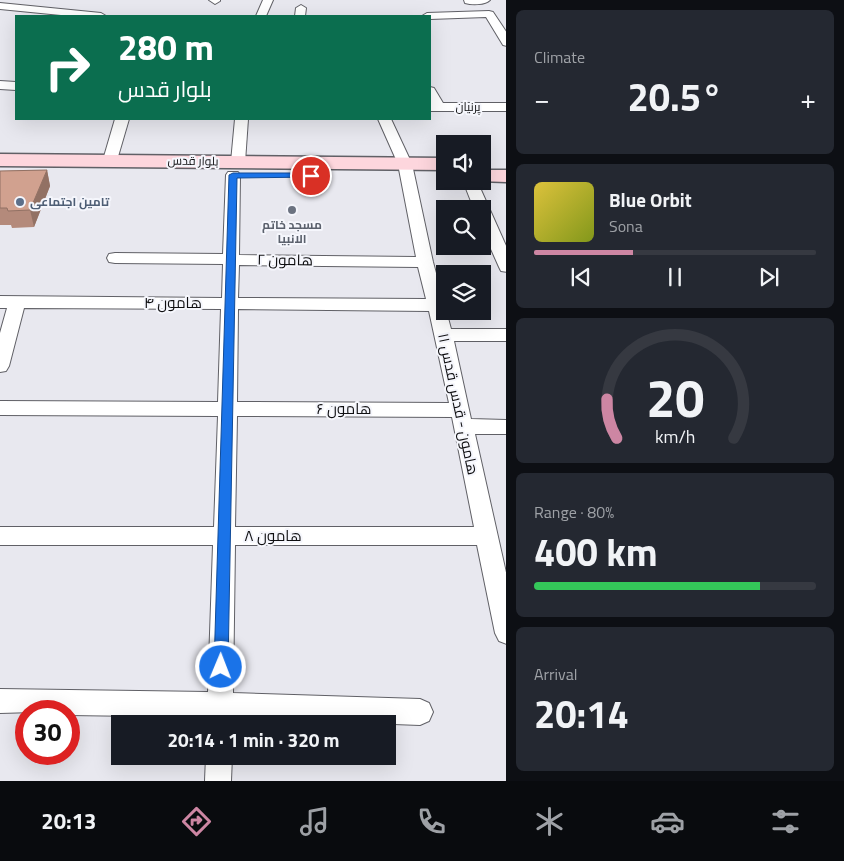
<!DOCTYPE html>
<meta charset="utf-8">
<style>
body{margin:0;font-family:"Titillium Web",Cairo,sans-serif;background:#242831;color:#f1f3f6;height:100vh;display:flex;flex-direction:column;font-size:19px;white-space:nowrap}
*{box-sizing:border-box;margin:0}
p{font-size:16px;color:#9ea1a6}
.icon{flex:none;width:28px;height:28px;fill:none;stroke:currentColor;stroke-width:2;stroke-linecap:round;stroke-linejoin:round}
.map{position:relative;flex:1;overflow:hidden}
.panel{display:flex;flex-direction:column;gap:10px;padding:10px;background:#0d0f14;width:338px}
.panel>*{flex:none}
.hud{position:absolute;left:15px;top:15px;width:416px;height:105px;border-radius:0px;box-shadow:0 5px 20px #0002;background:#0b6e4f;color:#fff;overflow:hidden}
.buttons{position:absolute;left:436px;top:135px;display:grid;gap:10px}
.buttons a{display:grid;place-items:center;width:55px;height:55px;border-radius:0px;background:#171b24;box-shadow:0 5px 20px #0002;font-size:25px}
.speed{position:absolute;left:15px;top:700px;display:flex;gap:10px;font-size:25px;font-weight:700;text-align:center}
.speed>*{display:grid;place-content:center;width:65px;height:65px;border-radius:50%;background:#171b24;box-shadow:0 5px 20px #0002;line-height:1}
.speed .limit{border:8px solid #d22;background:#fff;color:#111}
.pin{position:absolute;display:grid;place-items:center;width:42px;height:42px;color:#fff;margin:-21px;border:2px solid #fff;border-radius:50%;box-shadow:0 1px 5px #0007}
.me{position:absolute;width:55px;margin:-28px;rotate:1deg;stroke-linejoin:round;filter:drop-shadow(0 0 4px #0008)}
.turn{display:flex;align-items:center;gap:18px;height:105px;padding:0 20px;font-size:22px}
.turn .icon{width:65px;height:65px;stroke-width:2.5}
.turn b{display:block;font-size:35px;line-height:42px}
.big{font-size:38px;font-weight:700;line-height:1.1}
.panel .widget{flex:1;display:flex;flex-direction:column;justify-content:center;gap:8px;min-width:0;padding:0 18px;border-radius:8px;background:#242831}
.panel .dial{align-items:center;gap:0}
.dial svg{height:130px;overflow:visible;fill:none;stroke:#363941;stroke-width:7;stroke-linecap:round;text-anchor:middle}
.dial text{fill:#f1f3f6;stroke:none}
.song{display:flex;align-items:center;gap:15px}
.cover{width:60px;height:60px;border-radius:8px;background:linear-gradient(135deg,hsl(50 70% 55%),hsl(70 70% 35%))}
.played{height:5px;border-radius:2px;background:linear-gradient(90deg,#cd86a3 35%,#363941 35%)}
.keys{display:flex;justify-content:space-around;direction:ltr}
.heat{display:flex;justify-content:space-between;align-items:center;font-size:28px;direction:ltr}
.charge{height:8px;border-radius:4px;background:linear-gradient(90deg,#34c759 80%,#363941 0)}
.trip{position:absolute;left:111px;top:715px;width:285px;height:50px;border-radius:0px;background:#171b24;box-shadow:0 5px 20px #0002;font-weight:700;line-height:50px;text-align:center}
.tab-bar{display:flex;height:80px;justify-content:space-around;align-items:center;background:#090b0e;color:#9ea1a6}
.tab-bar .icon{width:35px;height:35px}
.tab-bar .active{color:#cd86a3}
.tab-bar b{font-size:22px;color:#f1f3f6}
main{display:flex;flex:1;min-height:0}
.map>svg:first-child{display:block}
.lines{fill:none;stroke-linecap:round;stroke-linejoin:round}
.street-casing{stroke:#606066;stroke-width:2}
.secondary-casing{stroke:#606066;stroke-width:3}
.street{fill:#fff;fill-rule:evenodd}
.secondary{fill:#fdd6dd;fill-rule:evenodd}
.wall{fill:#b48a7b}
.shaded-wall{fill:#927164}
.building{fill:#d1a18f;stroke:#927164}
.route{fill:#1a73e8;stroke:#114b97}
.service-dot{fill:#5c6f8a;stroke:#f5f6fc;stroke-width:2}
.worship-dot{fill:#6b7280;stroke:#f5f6fc;stroke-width:2}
.labels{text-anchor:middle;stroke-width:4;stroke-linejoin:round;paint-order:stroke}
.far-street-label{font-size:12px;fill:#0f0f11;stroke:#f5f6fc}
.far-service-label{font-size:12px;font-weight:bold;fill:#4e5e75;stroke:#f5f6fc;text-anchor:start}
.far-worship-label{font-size:12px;font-weight:bold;fill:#5b616d;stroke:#f5f6fc}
.street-label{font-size:15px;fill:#0f0f11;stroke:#f5f6fc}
</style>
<main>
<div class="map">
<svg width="507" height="781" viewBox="0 0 507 781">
<rect width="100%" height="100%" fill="#e8e8ef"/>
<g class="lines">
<defs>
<g id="street">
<polygon points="209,0 220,0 220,1 215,4"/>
<polygon points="263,0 273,0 266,16 256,16"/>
<path d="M 464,0 L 490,0 C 485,5 472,5 465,3 Z"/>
<polygon points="0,3 101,13 106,16 71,16 0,9"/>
<polygon points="301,5 306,8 305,16 295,16 296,8"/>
<polygon points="489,11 493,12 507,33 507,46 503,45 486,17 430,19 430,16 422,16 427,13"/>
<polygon points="0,81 16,82 16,90 0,89"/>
<polygon points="430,87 434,88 443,103 507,103 507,111 430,111"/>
<polygon points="115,119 129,119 117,160 110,164 103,160"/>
<polygon points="235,119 248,119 245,162 238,166 231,162"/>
<path d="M 378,119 L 391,119 L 412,164 L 433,262 L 451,329 L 507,329 L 507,341 L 454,341 L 471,419 L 507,420 L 507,434 L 475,434 L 507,577 L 507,644 L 499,641 L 495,633 L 477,545 L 235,545 L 233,693 L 420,699 L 429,703 L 433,712 L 429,721 L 420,725 L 233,718 L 233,724 L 207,724 L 207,717 L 69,715 L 69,711 L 0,713 L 0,689 L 208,692 L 213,545 L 0,545 L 0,527 L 214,527 L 218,416 L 0,415 L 0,401 L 218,402 L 221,309 L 24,308 L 9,366 L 6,371 L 0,372 L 0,333 L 7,308 L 0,308 L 0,296 L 222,298 L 223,264 L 115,263 L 109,262 L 107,258 L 109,254 L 115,253 L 223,254 L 226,175 L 228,172 L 238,172 L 240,175 L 239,255 L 416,257 L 398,164 ZM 239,265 L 418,267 L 426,299 L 238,298 ZM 238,309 L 429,311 L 449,403 L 237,402 ZM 237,416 L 452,417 L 474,527 L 235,527 Z"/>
<polygon points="463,181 477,181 507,248 507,272 501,271 499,267 482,229 482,209 474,209"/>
<polygon points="206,756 232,756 231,781 205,781"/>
</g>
<g id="secondary">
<polygon points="0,154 445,158 445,170 0,166"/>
<polygon points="482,170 507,170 507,182 479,181 482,181"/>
</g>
</defs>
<use href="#street" class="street-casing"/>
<use href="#secondary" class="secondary-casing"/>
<use href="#street" class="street"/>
<use href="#secondary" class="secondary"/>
</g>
<polygon class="wall" points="47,170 50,186 34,227 12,228 11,225 0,225 0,171"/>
<polygon class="shaded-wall" points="47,170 50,186 34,227 30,210"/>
<polygon class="building" points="47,170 30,210 8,211 7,208 0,208 0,171"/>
<polygon class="route" points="311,173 315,176 314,177 237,178 228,667 226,672 221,675 216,672 214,667 229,175 233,173"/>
<circle class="service-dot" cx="20" cy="202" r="5"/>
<circle class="worship-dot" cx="292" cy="210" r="5"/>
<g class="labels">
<g class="far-street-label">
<text x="468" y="111">پرنیان</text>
<text transform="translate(193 161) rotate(1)" y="4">بلوار قدس</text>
</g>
<g class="far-service-label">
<text x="30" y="206">تامین اجتماعی</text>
</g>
<g class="far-worship-label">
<text x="292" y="229">مسجد خاتم<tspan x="292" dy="14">الانبیا</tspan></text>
</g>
<g class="street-label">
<text transform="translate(285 260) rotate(1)" y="5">هامون ۲</text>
<text x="173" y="308">هامون ۴</text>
<text transform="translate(458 404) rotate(78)" y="5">هامون - قدس قدس ۱۱</text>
<text x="344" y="414">هامون ۶</text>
<text x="273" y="541">هامون ۸</text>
</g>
</g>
</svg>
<div class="buttons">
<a><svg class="icon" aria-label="sound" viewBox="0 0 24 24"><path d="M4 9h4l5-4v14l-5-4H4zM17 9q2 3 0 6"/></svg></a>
<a><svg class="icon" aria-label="search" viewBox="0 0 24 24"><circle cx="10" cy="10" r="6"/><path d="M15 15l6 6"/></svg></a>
<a><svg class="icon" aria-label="layers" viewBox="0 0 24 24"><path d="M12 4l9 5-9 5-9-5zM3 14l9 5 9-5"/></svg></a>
</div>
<div class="speed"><div class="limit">30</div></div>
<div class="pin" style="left:311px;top:176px;background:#d93025"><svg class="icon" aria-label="arrive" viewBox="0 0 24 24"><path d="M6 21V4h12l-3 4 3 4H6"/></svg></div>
<svg class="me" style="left:221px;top:667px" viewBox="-20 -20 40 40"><circle r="17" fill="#1a73e8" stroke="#fff" stroke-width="3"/><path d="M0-11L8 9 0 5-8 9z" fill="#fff"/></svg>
<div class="trip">20:14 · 1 min · 320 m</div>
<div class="hud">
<div class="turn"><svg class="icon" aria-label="right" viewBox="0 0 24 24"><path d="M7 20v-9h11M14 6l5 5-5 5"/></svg><div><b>280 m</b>بلوار قدس</div></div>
</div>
</div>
<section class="panel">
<div class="widget"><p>Climate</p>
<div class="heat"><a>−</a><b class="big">20.5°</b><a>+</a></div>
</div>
<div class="widget">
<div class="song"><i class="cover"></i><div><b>Blue Orbit</b><p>Sona</p></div></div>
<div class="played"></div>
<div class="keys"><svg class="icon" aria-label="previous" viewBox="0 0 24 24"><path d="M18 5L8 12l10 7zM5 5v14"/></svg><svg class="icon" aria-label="pause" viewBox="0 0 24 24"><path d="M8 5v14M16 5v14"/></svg><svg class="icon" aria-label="next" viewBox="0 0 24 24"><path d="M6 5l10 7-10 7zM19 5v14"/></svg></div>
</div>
<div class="widget dial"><svg viewBox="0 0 100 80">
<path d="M14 69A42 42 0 1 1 86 69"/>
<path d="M14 69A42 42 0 0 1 8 45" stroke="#cd86a3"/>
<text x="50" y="56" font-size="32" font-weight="700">20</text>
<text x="50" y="72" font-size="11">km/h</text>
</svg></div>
<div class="widget"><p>Range · 80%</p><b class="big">400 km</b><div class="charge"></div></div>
<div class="widget"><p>Arrival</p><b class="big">20:14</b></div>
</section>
</main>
<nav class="tab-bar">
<b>20:13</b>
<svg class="icon active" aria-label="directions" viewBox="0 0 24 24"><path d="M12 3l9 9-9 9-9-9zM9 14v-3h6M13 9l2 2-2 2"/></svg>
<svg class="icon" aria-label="music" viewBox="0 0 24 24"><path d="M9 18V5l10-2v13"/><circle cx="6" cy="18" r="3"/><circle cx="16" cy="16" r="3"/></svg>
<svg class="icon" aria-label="phone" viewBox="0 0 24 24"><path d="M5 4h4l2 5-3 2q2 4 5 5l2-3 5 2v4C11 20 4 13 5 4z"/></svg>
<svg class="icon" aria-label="climate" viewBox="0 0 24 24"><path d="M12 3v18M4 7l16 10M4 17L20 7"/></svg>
<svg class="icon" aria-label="car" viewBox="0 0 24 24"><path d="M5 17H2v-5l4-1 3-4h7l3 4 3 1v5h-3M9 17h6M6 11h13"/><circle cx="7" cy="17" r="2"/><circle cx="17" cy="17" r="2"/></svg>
<svg class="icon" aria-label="filters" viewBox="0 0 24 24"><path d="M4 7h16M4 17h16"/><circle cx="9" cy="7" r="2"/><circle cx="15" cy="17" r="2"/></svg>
</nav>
